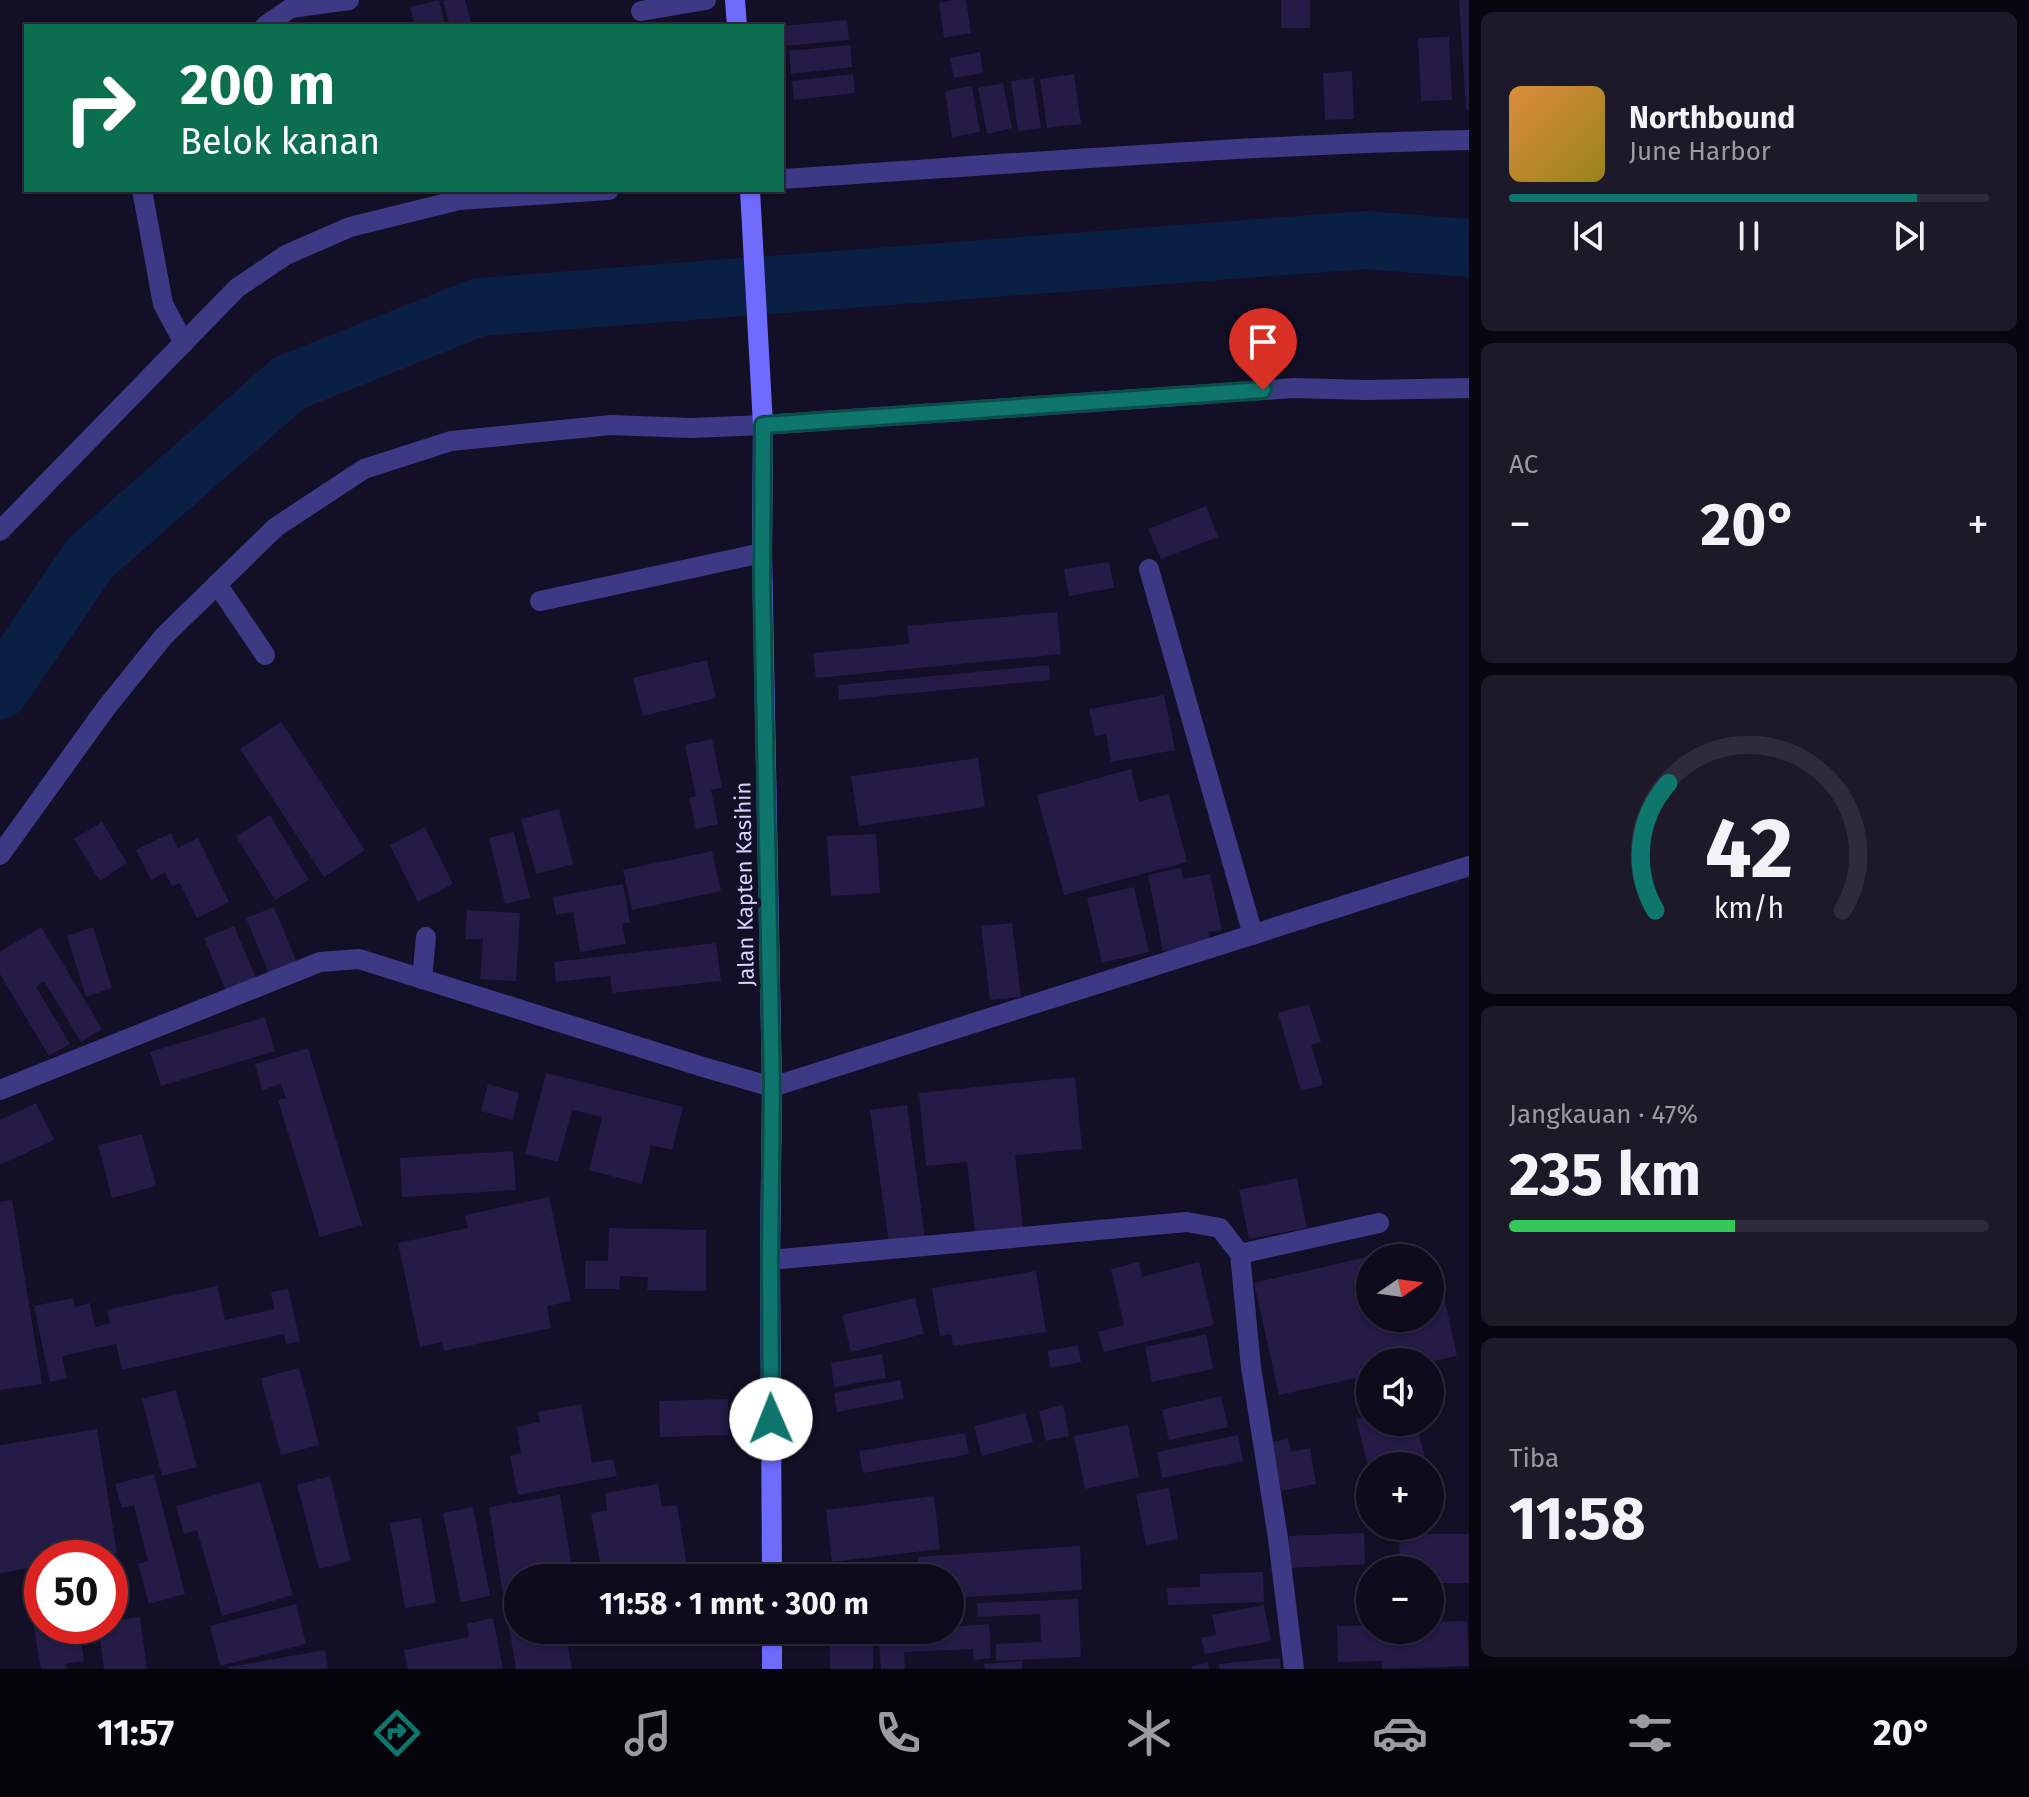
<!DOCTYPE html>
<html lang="id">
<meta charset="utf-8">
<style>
body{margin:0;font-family:"Fira Sans",sans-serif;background:#1c1929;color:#f1f3f6;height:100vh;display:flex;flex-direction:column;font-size:30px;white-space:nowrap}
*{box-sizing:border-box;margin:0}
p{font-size:26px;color:#9b9ba3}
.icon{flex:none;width:44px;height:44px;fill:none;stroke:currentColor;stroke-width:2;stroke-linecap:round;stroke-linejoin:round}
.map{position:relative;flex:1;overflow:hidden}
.panel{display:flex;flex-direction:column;gap:12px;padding:12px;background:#08060f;width:560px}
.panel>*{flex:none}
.top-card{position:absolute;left:24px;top:24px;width:760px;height:168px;border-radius:0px;box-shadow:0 2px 6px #0004,0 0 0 2px #2e2b3b;background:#0b6e4f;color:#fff;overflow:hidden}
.needle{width:52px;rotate:77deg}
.controls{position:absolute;left:1356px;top:1244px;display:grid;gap:16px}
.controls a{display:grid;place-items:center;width:88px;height:88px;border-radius:50%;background:#0e0b1c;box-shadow:0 2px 6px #0004,0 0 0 2px #2e2b3b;font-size:40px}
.speed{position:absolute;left:24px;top:1540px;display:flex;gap:16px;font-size:40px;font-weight:700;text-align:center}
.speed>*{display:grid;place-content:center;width:104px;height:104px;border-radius:50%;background:#0e0b1c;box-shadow:0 2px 6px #0004,0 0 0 2px #2e2b3b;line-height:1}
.speed .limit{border:12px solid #d22;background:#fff;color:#111}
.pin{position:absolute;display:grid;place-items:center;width:68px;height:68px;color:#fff;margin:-82px -34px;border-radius:50% 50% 50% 0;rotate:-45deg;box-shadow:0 0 8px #0007}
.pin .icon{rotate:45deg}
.me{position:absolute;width:88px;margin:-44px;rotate:359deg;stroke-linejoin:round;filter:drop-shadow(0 0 6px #0008)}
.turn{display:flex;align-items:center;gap:28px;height:168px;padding:0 24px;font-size:36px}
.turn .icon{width:104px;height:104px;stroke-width:2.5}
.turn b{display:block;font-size:56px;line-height:68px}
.big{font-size:60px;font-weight:700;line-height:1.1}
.panel .widget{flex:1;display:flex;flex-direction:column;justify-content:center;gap:12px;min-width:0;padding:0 28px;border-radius:12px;background:#1c1929}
.panel .dial{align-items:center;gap:0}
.dial svg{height:208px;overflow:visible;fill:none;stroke:#2e2b3b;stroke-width:7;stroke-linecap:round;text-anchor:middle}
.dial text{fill:#f1f3f6;stroke:none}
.song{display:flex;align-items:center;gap:24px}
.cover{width:96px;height:96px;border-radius:12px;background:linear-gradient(135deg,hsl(30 70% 55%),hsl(50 70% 35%))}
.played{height:8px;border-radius:4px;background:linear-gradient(90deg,#0f766e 85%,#2e2b3b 85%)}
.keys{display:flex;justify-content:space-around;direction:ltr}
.heat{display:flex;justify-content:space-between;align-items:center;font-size:44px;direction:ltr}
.charge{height:12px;border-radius:6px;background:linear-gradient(90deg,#34c759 47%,#2e2b3b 0)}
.trip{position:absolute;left:504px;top:1564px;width:460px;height:80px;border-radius:40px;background:#0e0b1c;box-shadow:0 2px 6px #0004,0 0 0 2px #2e2b3b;font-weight:700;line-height:80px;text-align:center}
.tabs{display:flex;height:128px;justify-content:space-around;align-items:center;background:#06040b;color:#9b9ba3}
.tabs .icon{width:56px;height:56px}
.tabs .selected{color:#0f766e}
.tabs b{font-size:36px;color:#f1f3f6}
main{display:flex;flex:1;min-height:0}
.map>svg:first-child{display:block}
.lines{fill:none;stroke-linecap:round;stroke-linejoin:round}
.river{stroke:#0a1f44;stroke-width:58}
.building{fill:#241b47}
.service{stroke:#3d3a85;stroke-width:20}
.minor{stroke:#3d3a85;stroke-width:20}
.secondary{stroke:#6f6bff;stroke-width:20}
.route-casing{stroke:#0a4d48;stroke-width:20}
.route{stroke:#0f766e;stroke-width:14}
.labels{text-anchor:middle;stroke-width:8;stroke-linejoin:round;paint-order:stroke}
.street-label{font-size:22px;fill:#d9d4ff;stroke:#130f26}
</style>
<main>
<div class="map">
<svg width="1469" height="1669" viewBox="0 0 1469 1669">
<rect width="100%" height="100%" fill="#130f26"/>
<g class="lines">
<polyline class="river" points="0,690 90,558 289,383 479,307 1365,240 1469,248"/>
</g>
<g class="building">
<polygon points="439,0 445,26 415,26 410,7"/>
<polygon points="447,0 465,0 472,26 450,26 443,1"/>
<polygon points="954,0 966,0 971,33 944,38 939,3"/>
<rect x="1281" y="0" width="29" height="28"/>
<polygon points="1459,0 1469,0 1469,109 1466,109"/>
<polygon points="847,20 849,40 783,46 782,26"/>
<polygon points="1449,37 1452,100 1421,101 1418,38"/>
<polygon points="850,45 852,67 791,74 789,51"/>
<polygon points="980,52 983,73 954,78 950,58"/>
<polygon points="1352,71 1354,119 1325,120 1323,73"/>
<polygon points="853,74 855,93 794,100 792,81"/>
<polygon points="1074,74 1081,124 1047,128 1040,79"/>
<polygon points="1033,78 1041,128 1018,131 1011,81"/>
<polygon points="1003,83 1012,128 987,134 978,88"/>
<polygon points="972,86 980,132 952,137 945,91"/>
<polygon points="1206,506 1218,537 1161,559 1148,529"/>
<polygon points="1109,562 1114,588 1069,596 1064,569"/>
<polygon points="1057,612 1061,654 816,678 813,653 909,644 907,626"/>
<polygon points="707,660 716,698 643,716 633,678"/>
<polygon points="1049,665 1050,680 839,700 838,685"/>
<polygon points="1164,695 1175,750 1111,762 1106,734 1095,736 1089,709"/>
<polygon points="281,722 365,850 324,877 240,749"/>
<polygon points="712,739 722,788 711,790 718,824 696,829 689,798 696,796 685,745"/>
<polygon points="978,758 985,807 859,826 851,776"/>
<polygon points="1131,769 1139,802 1169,794 1187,862 1064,895 1037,795"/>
<polygon points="559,809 573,864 536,874 521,819"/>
<polygon points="270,815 309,880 275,900 236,836"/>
<polygon points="102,822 127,863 100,881 74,839"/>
<polygon points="425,827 453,884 418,902 390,845"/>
<polygon points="514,832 530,898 505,904 489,838"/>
<polygon points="171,833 178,848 198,838 229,902 197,918 180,883 172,886 165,872 151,880 136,850"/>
<polygon points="876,834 880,893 831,896 827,836"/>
<polygon points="712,851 721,891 632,910 623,870"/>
<polygon points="1181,868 1183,879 1210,874 1222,930 1208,932 1211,942 1163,951 1148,875"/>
<polygon points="623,884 630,922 622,924 626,944 580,952 573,912 556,915 553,897"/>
<polygon points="1134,887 1149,952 1102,963 1087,898"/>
<polygon points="274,907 298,965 270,976 246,918"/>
<polygon points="467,910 520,913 516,981 480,979 483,939 465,939"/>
<polygon points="1012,923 1021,997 990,1000 981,926"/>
<polygon points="234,926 256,978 226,991 204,938"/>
<polygon points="41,927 102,1029 81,1042 44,981 36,987 70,1044 49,1056 0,974 0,952"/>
<polygon points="93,927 112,988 86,997 67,936"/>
<polygon points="716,943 721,981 612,993 610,976 556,982 554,962"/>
<polygon points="1309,1004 1321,1042 1311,1045 1323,1085 1301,1091 1278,1013"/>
<polygon points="265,1017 275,1051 161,1086 150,1052"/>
<polygon points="308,1048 362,1225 320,1237 278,1100 286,1098 281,1084 262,1090 255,1064"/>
<polygon points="546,1073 683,1107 672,1150 651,1145 642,1184 589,1170 602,1117 572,1110 558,1162 525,1154"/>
<polygon points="1075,1077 1082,1149 1015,1155 1023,1227 975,1232 967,1162 926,1166 919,1093"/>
<polygon points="488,1084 519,1093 513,1120 481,1111"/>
<polygon points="36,1103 54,1140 0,1165 0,1120"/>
<polygon points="907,1105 925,1238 889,1243 870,1110"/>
<polygon points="142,1134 156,1186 112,1198 98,1145"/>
<polygon points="513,1151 516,1190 402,1197 400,1158"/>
<polygon points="1297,1178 1307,1228 1249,1239 1239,1190"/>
<polygon points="549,1197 571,1301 547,1306 551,1328 444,1351 442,1342 420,1347 398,1243 468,1228 465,1215"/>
<polygon points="12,1200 42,1384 0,1390 0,1202"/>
<polygon points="609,1228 706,1230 706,1291 647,1290 648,1277 620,1276 619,1289 585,1289 585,1261 608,1261"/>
<polygon points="1393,1251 1395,1258 1370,1258 1370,1318 1430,1318 1430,1301 1444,1297 1457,1356 1428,1362 1370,1362 1370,1375 1279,1395 1254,1283"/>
<polygon points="1139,1262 1142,1277 1199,1262 1214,1325 1104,1352 1098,1332 1124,1325 1111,1269"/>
<polygon points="1036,1271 1046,1332 953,1346 951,1334 940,1336 932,1288"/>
<polygon points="217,1286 225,1320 274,1309 271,1292 288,1289 300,1341 286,1344 284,1334 122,1370 116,1344 62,1356 67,1378 50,1382 34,1306 73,1298 75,1307 90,1303 95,1327 110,1323 107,1310"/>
<polygon points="915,1298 924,1334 851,1352 842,1315"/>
<polygon points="1206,1334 1213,1369 1152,1382 1145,1347"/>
<polygon points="1078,1345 1081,1362 1051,1368 1047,1351"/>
<polygon points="882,1354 886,1378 834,1387 831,1363"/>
<polygon points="299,1368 319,1445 281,1455 261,1378"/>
<polygon points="900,1380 904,1399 837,1412 834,1393"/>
<polygon points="176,1390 197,1467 162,1476 142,1399"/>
<polygon points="1221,1396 1228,1427 1169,1440 1162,1410"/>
<polygon points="728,1399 729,1435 660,1437 659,1401"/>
<polygon points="581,1404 592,1463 613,1459 617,1476 518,1495 510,1456 521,1453 517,1427 540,1422 538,1412"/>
<polygon points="1063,1405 1069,1436 1046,1441 1039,1411"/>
<polygon points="1025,1413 1033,1442 982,1456 974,1426"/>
<polygon points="1370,1415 1370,1422 1416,1422 1427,1466 1368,1466 1356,1419"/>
<polygon points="1128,1425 1139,1477 1085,1489 1074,1436"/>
<polygon points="97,1429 117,1553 89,1558 42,1558 42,1566 0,1573 0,1445"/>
<polygon points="965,1433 969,1454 863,1473 859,1451"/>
<polygon points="1238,1435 1243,1461 1162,1478 1157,1452"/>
<polygon points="1288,1439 1291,1452 1310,1448 1316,1484 1281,1491 1272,1442"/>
<polygon points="154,1474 185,1594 149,1604 138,1564 148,1561 134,1505 122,1508 115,1484"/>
<polygon points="330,1476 351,1561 319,1569 297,1485"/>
<polygon points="260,1482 293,1595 222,1616 197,1530 184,1534 176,1506"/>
<polygon points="658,1484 662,1507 677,1505 687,1566 668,1569 670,1578 603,1578 591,1513 607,1510 605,1493"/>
<polygon points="1169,1488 1178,1539 1146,1545 1136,1494"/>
<polygon points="560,1495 574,1578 518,1578 518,1612 506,1614 489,1507"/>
<polygon points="934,1496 940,1549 832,1562 826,1510"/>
<polygon points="473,1507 490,1596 461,1602 443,1513"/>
<polygon points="421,1518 436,1603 405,1608 390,1523"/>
<polygon points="1364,1533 1365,1564 1290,1568 1289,1536"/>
<polygon points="1399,1534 1469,1534 1469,1583 1430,1583 1430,1570 1400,1570"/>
<polygon points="1080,1546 1082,1590 950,1598 950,1578 920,1578 918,1557"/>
<polygon points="1263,1572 1264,1602 1168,1605 1167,1588 1200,1587 1200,1574"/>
<polygon points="1078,1599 1081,1657 996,1661 996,1644 1041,1642 1040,1614 978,1617 977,1603"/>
<polygon points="296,1604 306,1644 220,1666 210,1626"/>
<polygon points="1264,1605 1271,1641 1205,1654 1201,1638 1216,1635 1212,1615"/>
<polygon points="140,1617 147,1669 104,1669 98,1626 110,1626 110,1621"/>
<polygon points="493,1618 503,1669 408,1669 404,1650 469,1637 467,1624"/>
<polygon points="42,1619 42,1626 79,1626 84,1661 66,1664 67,1669 41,1669 33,1621"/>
<polygon points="1467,1621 1469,1666 1382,1669 1382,1661 1338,1662 1337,1626 1370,1625 1370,1630 1430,1630 1430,1622"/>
<polygon points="989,1624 991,1658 974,1660 973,1649 904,1652 905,1669 881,1669 878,1631 950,1630 950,1627"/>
<polygon points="518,1626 518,1630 565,1630 572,1669 516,1669 509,1627"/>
<rect x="830" y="1630" width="43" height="39"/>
<polygon points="325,1650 328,1669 228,1669 228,1667"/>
<polygon points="1280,1658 1281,1669 1220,1669 1219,1664"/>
<polygon points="1022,1661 1022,1669 985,1669 984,1664"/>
<polygon points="1208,1663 1209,1669 1192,1669 1192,1666"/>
</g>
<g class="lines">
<polyline class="service" points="540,601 762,553"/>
<g class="minor">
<polyline points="641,11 706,0"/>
<polyline points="265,26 291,8 349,0"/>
<path d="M 782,179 C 1011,164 1240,145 1469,140"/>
<polyline points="142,190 163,304 184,343"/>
<polyline points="0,531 237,288 286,255 350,227 459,200 609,190"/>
<polyline points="1149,569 1253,935"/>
<polyline points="217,584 265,655"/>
<polyline points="0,855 106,708 164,636 276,527 364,469 451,441 611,425 691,428 763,425 1294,388 1366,390 1469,388"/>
<polyline points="422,979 426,937"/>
<polyline points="0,1090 320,962 359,959 703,1067 772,1087 1469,866"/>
<polyline points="1240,1254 1379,1223"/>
<polyline points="770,1260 1187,1222 1220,1228 1240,1254 1251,1367 1278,1538 1294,1669"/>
</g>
<g class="secondary">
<polyline points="735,0 737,26"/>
<polyline points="750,190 763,425 762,553 772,1087 770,1260 772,1578"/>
<polyline points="772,1630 772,1669"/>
</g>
</g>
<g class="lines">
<defs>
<polyline id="route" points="771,1419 770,1260 772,1087 762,583 763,425 1263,390"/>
</defs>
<use href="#route" class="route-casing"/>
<use href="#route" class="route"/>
</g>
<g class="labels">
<g class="street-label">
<text transform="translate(744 884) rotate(-91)" y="8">Jalan Kapten Kasihin</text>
</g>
</g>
</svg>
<div class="controls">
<a><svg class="needle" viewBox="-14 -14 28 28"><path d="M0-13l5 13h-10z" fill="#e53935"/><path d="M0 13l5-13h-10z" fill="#9b9ba3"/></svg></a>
<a><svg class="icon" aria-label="sound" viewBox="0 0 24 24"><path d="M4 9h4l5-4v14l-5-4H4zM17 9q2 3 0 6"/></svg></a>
<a>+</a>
<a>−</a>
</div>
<div class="speed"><div class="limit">50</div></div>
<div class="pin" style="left:1263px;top:390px;background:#d93025"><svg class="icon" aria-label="arrive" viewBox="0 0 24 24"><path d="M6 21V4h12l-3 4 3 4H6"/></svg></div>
<svg class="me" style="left:771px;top:1419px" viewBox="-20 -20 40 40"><circle r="19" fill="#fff"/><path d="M0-13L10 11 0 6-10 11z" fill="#0f766e"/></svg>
<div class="trip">11:58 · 1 mnt · 300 m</div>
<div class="top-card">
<div class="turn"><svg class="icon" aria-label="right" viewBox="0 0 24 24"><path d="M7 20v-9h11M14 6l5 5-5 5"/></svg><div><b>200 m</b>Belok kanan</div></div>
</div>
</div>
<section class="panel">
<div class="widget">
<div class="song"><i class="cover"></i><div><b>Northbound</b><p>June Harbor</p></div></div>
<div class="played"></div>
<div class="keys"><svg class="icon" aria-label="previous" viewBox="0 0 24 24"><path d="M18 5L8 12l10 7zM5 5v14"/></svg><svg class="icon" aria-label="pause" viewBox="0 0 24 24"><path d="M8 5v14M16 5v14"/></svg><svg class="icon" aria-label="next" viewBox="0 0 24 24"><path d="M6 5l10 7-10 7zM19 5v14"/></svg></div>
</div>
<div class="widget"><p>AC</p>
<div class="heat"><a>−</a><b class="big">20°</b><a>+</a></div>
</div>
<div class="widget dial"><svg viewBox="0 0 100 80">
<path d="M14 69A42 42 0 1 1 86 69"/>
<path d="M14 69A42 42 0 0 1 19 20" stroke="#0f766e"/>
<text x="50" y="56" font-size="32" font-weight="700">42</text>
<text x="50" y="72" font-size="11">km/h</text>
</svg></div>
<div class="widget"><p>Jangkauan · 47%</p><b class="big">235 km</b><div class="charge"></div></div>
<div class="widget"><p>Tiba</p><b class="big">11:58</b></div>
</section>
</main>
<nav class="tabs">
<b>11:57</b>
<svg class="icon selected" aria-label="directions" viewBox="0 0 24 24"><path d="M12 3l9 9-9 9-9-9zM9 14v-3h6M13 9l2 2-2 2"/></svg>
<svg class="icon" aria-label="music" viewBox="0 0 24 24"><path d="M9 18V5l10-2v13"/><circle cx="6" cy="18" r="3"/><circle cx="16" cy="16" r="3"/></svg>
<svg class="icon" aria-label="phone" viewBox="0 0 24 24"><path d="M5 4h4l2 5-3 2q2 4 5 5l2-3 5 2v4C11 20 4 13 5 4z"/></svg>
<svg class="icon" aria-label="climate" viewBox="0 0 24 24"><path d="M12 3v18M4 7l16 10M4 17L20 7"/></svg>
<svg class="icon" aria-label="car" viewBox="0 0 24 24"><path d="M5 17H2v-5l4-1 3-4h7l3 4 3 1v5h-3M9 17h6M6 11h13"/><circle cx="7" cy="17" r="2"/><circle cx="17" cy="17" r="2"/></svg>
<svg class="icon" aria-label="filters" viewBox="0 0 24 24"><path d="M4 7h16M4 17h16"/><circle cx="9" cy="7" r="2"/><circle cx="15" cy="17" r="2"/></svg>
<b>20°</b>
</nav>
